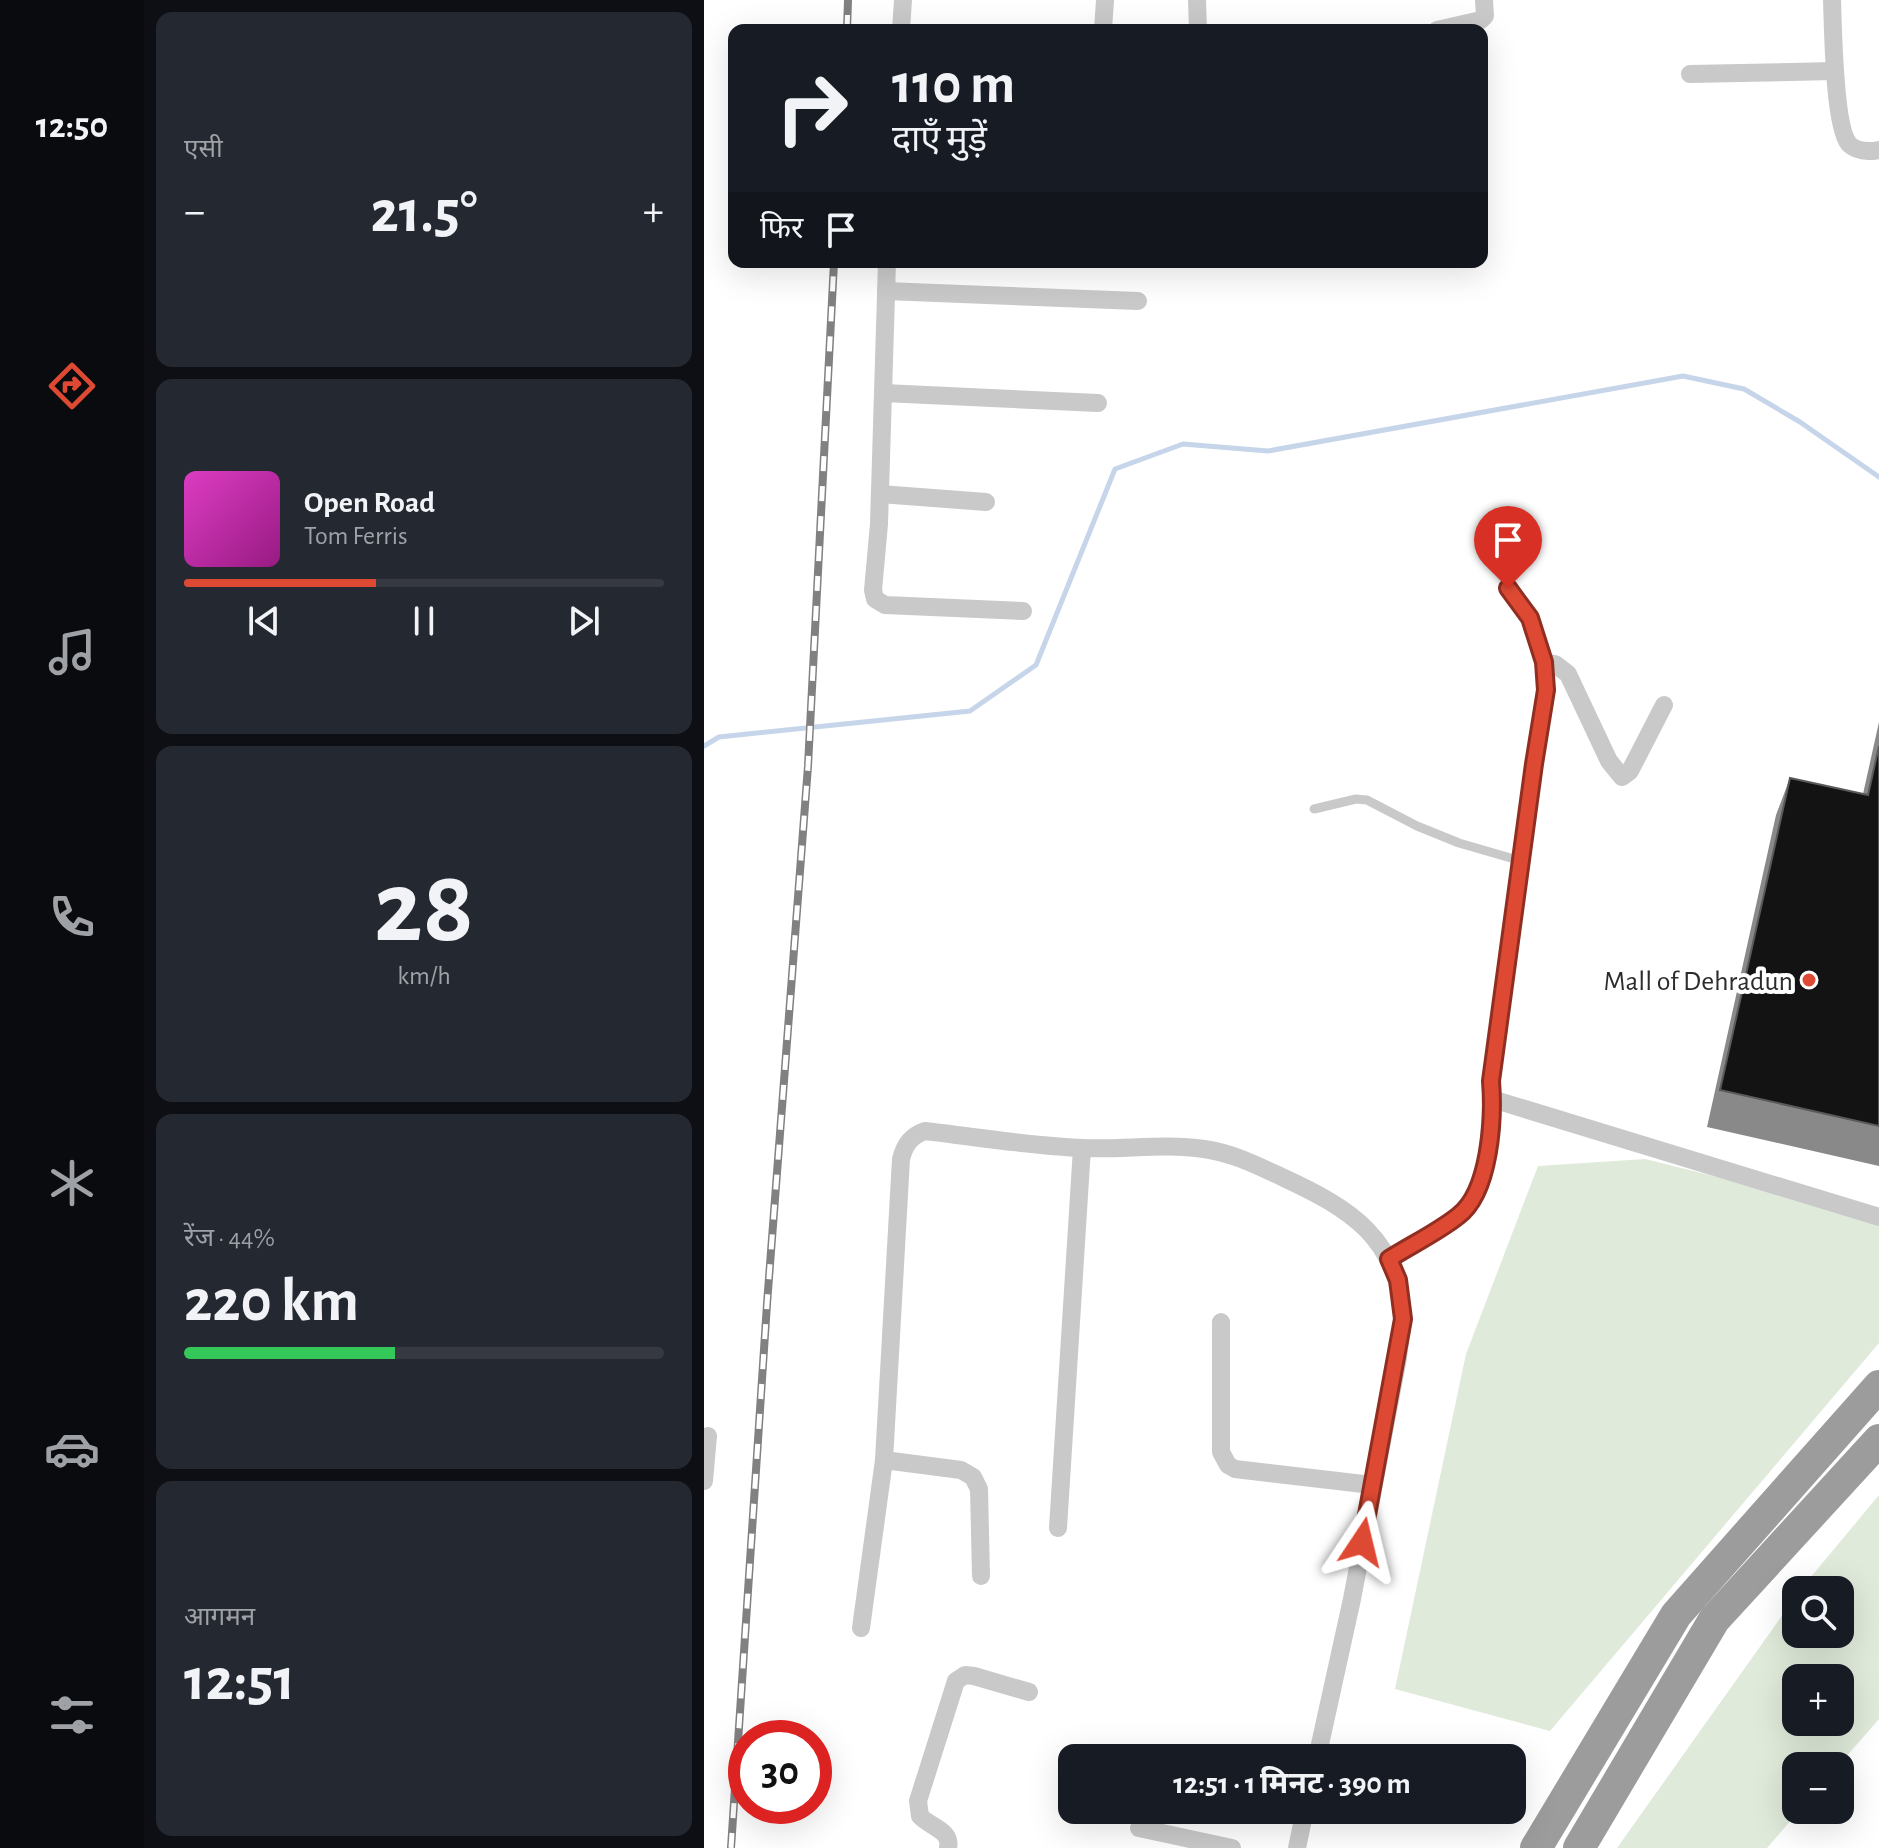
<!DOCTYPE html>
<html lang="hi">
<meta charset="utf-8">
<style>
body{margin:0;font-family:"Alegreya Sans","Noto Sans Devanagari",sans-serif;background:#242831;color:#f1f3f6;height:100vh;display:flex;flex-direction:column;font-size:30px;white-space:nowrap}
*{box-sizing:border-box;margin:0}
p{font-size:26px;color:#9ea1a6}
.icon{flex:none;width:44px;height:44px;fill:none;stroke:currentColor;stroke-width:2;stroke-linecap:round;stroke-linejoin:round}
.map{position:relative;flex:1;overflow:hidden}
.sheet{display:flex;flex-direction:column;gap:12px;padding:12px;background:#0d0f14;width:560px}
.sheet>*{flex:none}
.guide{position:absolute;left:24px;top:24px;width:760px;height:244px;border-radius:16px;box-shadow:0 8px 32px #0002;background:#171b24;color:#f1f3f6;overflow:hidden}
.tools{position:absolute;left:1078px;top:1576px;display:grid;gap:16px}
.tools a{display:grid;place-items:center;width:72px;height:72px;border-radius:16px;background:#171b24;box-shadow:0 8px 32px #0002;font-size:40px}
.speed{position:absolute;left:24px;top:1720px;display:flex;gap:16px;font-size:40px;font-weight:700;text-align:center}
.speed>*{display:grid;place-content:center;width:104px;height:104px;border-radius:50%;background:#171b24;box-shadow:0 8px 32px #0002;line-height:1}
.speed .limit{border:12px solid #d22;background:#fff;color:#111}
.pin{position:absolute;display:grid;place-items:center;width:68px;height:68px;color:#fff;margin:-82px -34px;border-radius:50% 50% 50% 0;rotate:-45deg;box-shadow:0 0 8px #0007}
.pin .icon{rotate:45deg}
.me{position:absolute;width:88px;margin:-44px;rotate:10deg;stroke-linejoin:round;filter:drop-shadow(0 0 6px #0008)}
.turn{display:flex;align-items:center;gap:28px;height:168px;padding:0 32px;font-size:36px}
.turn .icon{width:104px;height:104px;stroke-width:2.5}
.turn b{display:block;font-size:56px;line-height:68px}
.then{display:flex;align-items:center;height:76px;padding:0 32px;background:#0003;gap:16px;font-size:30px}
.big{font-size:60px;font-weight:700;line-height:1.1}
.sheet .widget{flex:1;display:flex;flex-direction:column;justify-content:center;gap:12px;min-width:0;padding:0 28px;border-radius:16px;background:#242831}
.sheet .dial{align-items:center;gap:0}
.dial b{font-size:104px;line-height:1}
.song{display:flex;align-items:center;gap:24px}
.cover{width:96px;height:96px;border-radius:12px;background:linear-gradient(135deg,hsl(310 70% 55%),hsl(310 70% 35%))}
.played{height:8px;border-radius:4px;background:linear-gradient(90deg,#de4933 40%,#363941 40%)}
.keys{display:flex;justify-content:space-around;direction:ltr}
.heat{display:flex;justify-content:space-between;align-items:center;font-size:44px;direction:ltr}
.charge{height:12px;border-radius:6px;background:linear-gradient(90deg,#34c759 44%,#363941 0)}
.trip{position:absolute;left:354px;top:1744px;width:468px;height:80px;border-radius:16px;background:#171b24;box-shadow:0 8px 32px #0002;font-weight:700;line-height:80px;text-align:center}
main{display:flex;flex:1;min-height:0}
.tab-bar{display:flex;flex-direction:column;width:144px;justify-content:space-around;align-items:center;background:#090b0e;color:#9ea1a6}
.tab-bar .icon{width:56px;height:56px}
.tab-bar .active{color:#de4933}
.tab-bar b{font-size:36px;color:#f1f3f6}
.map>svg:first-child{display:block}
.green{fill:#dfeada;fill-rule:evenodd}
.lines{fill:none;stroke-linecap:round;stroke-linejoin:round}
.stream{stroke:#c6d5e9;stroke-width:5}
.service{stroke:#c9c9c9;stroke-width:9}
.minor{stroke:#c9c9c9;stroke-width:18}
.trunk{stroke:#9c9c9c;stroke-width:32}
.rail-casing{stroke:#818181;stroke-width:8}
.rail{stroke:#fff;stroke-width:5;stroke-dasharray:15;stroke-linecap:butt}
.wall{fill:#898989}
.building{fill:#131313;stroke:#5a5a5a;stroke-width:2}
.route-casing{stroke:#902f21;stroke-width:20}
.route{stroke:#de4933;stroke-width:14}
.poi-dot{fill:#de4933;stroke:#fff;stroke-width:3}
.labels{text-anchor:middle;stroke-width:8;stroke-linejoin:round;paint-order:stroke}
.poi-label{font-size:28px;fill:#2c2c2c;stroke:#fff;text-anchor:end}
</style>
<main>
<nav class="tab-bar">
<b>12:50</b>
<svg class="icon active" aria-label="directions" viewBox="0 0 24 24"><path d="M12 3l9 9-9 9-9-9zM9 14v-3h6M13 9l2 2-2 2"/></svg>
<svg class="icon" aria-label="music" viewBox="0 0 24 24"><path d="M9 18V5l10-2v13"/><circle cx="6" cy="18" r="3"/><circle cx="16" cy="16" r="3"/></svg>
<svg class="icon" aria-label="phone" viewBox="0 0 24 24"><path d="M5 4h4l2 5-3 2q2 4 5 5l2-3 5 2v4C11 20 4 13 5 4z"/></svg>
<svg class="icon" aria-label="climate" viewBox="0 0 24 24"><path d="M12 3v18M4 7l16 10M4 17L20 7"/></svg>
<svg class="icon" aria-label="car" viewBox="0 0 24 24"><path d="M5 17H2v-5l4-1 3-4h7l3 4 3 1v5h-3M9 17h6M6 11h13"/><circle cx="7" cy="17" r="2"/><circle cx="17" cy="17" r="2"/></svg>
<svg class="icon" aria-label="filters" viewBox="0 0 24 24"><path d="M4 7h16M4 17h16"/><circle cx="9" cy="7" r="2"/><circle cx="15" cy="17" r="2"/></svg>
</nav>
<section class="sheet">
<div class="widget"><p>एसी</p>
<div class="heat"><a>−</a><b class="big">21.5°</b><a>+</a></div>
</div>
<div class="widget">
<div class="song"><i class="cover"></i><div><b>Open Road</b><p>Tom Ferris</p></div></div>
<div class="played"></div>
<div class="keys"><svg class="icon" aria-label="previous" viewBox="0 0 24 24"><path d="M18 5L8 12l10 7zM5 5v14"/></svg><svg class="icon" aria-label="pause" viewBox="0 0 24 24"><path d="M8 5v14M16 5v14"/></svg><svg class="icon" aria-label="next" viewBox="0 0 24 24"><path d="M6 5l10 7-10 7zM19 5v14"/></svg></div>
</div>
<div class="widget dial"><b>28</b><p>km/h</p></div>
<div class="widget"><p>रेंज · 44%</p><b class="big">220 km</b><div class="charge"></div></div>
<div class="widget"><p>आगमन</p><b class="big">12:51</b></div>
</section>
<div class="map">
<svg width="1175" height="1848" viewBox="0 0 1175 1848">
<rect width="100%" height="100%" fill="#fff"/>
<g class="green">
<polygon points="941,1159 1175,1217 1175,1343 846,1731 691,1689 762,1354 834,1166"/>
<path d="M 1175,1495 L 1175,1719 L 1134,1766 L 1092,1766 L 1092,1810 L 1096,1810 L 1063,1848 L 913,1848 L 1092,1596 L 1092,1634 L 1136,1634 L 1136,1590 L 1096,1590 ZM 1092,1678 L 1136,1678 L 1136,1722 L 1092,1722 Z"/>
</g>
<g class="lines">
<polyline class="stream" points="0,746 15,737 266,711 332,665 411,469 479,444 564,451 979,376 1040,389 1096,422 1175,477"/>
<polyline class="service" points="610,809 652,799 663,800 713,826 755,843 817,861"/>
<g class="minor">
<polyline points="493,0 494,30"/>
<path d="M 1128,0 C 1129,26 1130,127 1145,144 C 1153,152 1164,152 1175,150"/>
<polyline points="197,30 199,0"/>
<polyline points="399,30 401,0"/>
<polyline points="733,30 777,20 781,16 780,0"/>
<polyline points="986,74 1131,71"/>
<polyline points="183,262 175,524 169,590 171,599 181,605 319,611"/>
<polyline points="182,291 434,301"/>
<polyline points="180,393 394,403"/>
<polyline points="176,494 282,502"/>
<polyline points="804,588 826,618 840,662 842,690 830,764 787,1081 788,1099 1175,1217"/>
<polyline points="840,662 851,664 864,674 905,761 918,777 926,771 960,705"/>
<path d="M 685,1259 C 705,1246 750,1223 764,1207 C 787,1179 784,1133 788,1099"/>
<polyline points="517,1322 517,1452 524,1465 531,1469 668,1485"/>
<polyline points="180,1460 257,1470 269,1477 275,1489 277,1576"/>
<polyline points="0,1481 4,1436"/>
<polyline points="354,1528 378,1148"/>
<path d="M 157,1628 L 180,1460 L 197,1159 C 201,1144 207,1136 221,1131 C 273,1137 326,1146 379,1148 C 419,1150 460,1143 500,1149 C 529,1153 554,1166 580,1178 C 645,1208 694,1238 699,1316 C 699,1330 695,1345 694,1358 L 648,1599 L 613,1758"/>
<polyline points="435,1828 528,1848"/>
<path d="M 244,1848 C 248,1830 226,1827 216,1816 L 214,1801 L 252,1681 L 261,1675 L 270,1676 L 325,1692"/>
<polyline points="593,1848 601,1810"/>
</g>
<g class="trunk">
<polyline points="832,1848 972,1615 1175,1386"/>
<polyline points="875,1848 1010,1620 1175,1440"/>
</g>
<defs>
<g id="rail">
<polyline points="143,30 144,0"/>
<polyline points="27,1848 63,1304 104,766 130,262"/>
</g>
</defs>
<use href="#rail" class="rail-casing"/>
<use href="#rail" class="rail"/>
</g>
<polygon class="wall" points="1175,722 1175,1166 1003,1127 1072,815 1086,778 1159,794"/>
<polygon class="building" points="1175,746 1175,1126 1016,1090 1086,778 1164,795"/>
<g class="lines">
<defs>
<path id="route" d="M 658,1542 L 699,1319 L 694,1280 L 685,1259 C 707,1245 734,1232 754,1216 C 786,1192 790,1119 787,1081 L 830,764 L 842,690 L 840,662 L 826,618 L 804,588"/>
</defs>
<use href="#route" class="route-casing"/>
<use href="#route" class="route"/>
</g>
<circle class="poi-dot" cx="1105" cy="980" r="8"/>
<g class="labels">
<g class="poi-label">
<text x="1089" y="990">Mall of Dehradun</text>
</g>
</g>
</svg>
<div class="tools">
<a><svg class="icon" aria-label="search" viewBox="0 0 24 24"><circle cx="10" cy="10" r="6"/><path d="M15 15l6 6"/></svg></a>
<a>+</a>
<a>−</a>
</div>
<div class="speed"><div class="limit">30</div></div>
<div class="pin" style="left:804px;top:588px;background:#d93025"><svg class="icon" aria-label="arrive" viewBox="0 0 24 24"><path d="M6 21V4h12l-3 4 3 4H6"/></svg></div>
<svg class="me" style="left:658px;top:1542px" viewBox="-20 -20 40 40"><path d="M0-17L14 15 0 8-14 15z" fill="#de4933" stroke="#fff" stroke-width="4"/></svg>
<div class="trip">12:51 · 1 मिनट · 390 m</div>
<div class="guide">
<div class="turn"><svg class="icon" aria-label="right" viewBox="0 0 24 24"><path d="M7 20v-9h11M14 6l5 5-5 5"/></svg><div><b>110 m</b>दाएँ मुड़ें</div></div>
<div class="then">फिर<svg class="icon" aria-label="arrive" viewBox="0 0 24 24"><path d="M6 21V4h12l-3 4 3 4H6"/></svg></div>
</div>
</div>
</main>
